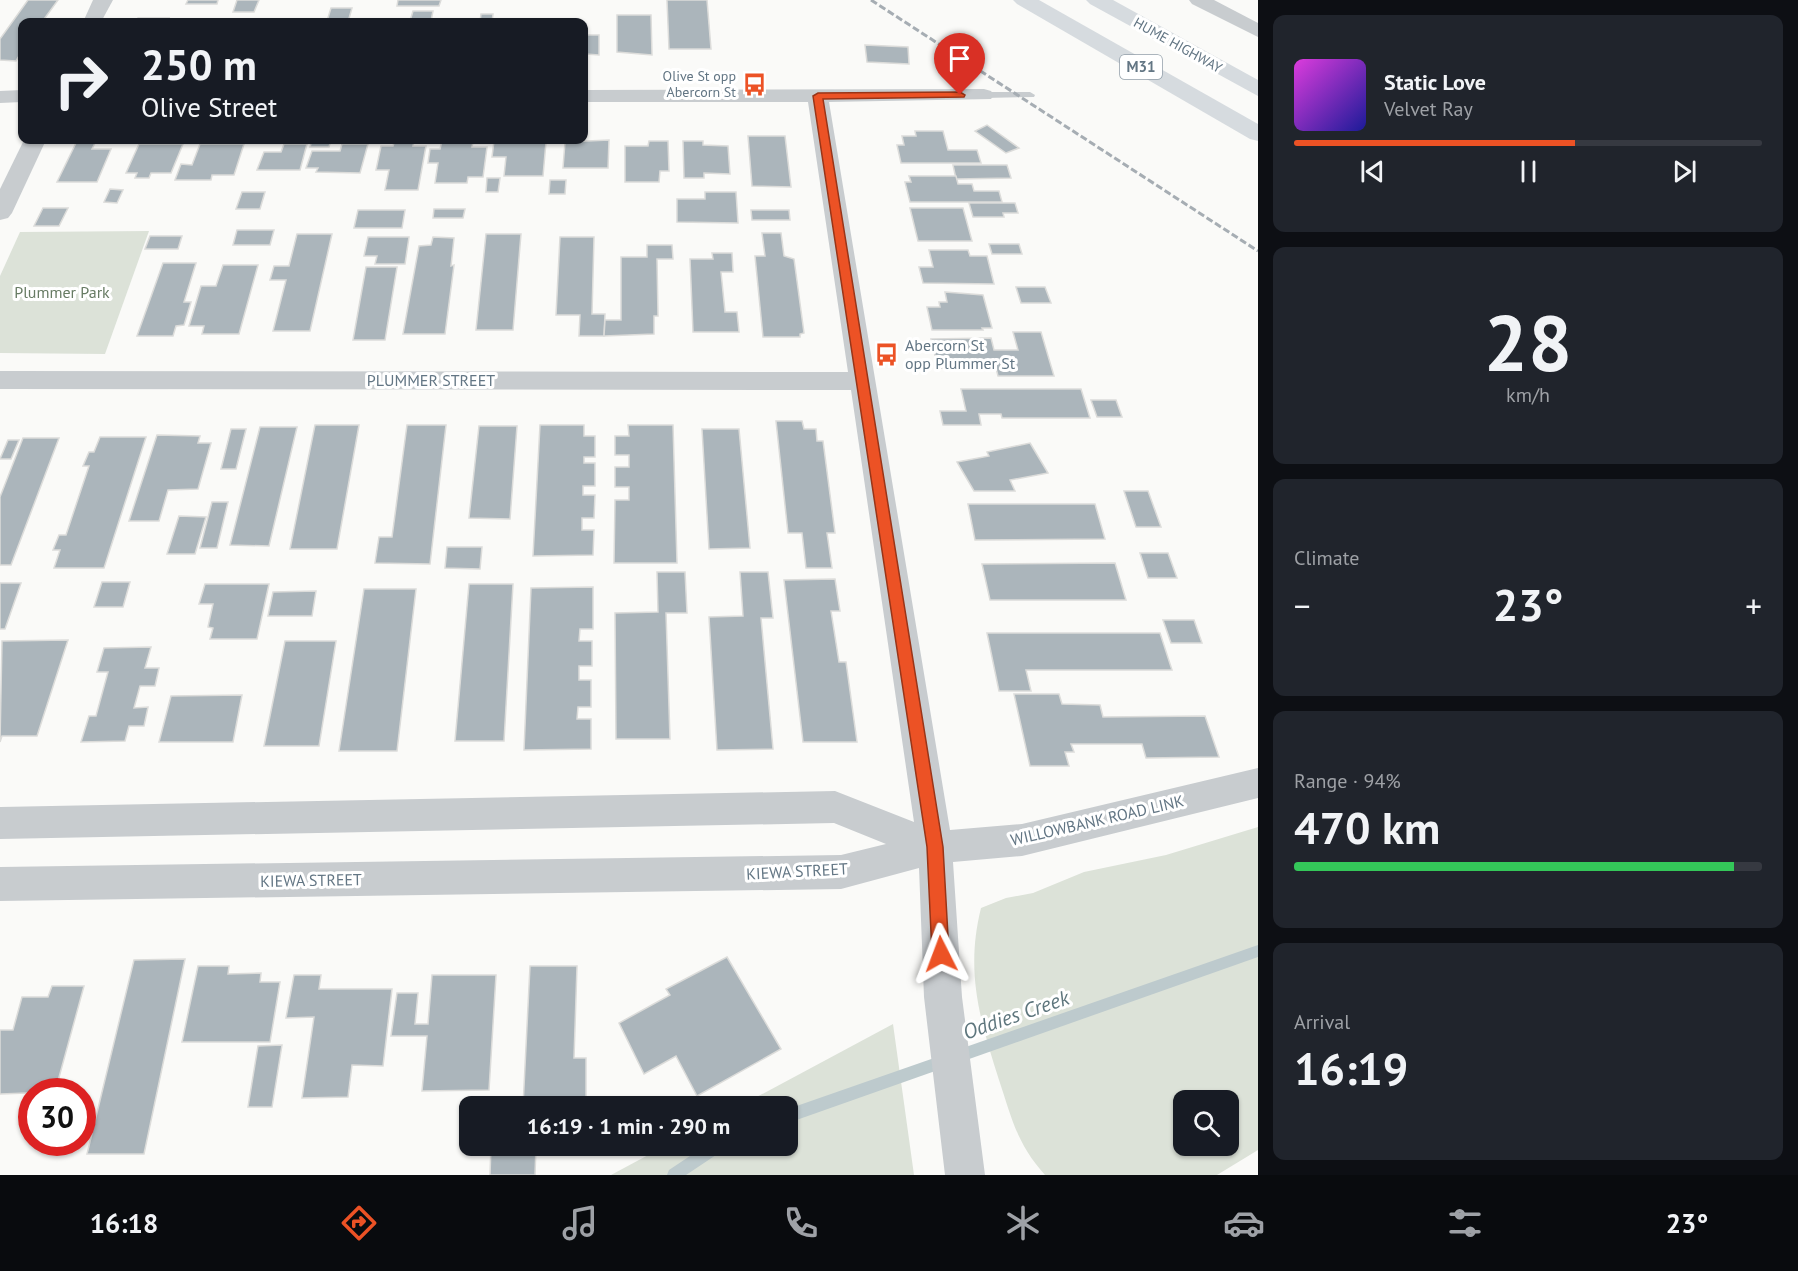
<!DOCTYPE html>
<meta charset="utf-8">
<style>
body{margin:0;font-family:"PT Sans",sans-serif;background:#20242c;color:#f1f3f6;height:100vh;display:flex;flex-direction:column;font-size:22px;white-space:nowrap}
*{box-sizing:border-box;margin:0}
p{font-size:20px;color:#9ea1a6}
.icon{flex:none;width:33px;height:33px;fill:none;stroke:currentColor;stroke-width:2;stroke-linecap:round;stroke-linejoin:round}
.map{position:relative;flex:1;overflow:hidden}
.panel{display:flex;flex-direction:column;gap:15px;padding:15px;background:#0d0f14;width:540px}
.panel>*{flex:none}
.guide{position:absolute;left:18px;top:18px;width:570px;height:126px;border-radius:12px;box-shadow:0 2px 4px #0004;background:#171b24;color:#f1f3f6;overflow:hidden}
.buttons{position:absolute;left:1173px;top:1090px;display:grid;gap:12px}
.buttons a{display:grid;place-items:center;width:66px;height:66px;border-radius:12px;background:#171b24;box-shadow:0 2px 4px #0004;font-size:30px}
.speed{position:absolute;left:18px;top:1078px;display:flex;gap:12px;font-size:30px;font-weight:700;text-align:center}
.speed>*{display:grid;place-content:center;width:78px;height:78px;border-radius:50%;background:#171b24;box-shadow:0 2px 4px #0004;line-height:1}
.speed .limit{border:9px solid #d22;background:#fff;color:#111}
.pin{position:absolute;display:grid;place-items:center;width:51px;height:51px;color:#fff;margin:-62px -26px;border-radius:50% 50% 50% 0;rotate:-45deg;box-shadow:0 0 6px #0007}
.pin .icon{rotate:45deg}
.me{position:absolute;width:66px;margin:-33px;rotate:357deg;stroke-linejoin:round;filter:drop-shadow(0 0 4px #0008)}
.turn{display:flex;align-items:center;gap:21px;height:126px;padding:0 24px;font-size:27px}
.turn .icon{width:78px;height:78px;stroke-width:2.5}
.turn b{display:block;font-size:42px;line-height:51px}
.big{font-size:45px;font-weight:700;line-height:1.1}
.panel .widget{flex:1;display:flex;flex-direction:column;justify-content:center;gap:9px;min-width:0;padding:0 21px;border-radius:12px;background:#20242c}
.panel .dial{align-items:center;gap:0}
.dial b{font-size:78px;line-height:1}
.song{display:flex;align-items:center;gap:18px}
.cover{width:72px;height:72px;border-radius:9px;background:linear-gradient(135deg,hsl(300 70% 55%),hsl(240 70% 35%))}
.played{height:6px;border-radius:3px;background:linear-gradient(90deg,#ec5225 60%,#363941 60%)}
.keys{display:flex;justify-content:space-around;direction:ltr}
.heat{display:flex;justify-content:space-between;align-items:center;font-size:33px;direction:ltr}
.charge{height:9px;border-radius:4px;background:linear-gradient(90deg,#34c759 94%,#363941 0)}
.trip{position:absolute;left:459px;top:1096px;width:339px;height:60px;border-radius:12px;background:#171b24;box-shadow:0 2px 4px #0004;font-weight:700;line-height:60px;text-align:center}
.dock{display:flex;height:96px;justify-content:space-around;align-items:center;background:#090b0e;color:#9ea1a6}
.dock .icon{width:42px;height:42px}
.dock .active{color:#ec5225}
.dock b{font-size:27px;color:#f1f3f6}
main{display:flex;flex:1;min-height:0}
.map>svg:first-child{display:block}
.green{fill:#dce2d8;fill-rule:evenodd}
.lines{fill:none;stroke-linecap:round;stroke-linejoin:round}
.stream{fill:#bdcacd;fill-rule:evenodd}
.building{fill:#abb5bb;stroke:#dcdcda;stroke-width:1.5}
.service{fill:#c8cccf;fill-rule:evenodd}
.minor{fill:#c8cccf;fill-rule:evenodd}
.motorway{fill:#d6dbdf;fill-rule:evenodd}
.rail{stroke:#a6adb3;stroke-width:3;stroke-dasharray:7 3;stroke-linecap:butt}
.route{fill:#ec5225;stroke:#993518;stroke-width:1.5}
.labels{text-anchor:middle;stroke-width:6;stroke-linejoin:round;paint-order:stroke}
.far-street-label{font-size:14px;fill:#637684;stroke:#fff}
.far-poi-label{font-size:14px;fill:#637684;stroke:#fff;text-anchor:end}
.shield{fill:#fff;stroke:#929fa9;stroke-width:1.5}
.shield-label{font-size:15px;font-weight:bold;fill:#637684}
.park-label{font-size:16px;fill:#677b63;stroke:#fff}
.poi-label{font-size:16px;fill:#637684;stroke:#fff;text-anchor:start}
.street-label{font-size:16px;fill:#637684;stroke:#fff}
.near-water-label{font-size:21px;font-style:italic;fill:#5e767d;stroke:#fff}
</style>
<main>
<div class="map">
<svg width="1258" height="1175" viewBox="0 0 1258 1175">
<rect width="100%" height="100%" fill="#fafaf8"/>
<g class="green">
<polygon points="149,231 105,354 0,353 0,276 20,232"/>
<path d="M 1258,827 L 1258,1150 L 1217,1175 L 1045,1175 C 1017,1144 1012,1119 999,1080 C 980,1020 965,972 981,908 L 1006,898 L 1033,893 L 1084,872 L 1166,855 ZM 1184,1101 L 1228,1101 L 1228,1146 L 1184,1146 Z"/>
<polygon points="893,1024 914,1175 611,1175 665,1146 788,1146 788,1107 738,1107"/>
</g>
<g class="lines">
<g class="stream">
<polygon points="1258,945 1258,957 788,1123 788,1109"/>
<polygon points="705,1146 724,1146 722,1151 686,1175 667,1175 669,1170"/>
</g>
</g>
<g class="building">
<polygon points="28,0 58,0 42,22 22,22 22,51 16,61 0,60 0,39"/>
<polygon points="188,0 218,0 217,4 186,4"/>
<polygon points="237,0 259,0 254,12 233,12"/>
<polygon points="398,0 441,0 439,6 397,6"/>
<polygon points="667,0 707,0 711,49 669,49"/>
<polygon points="331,8 352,8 348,22 327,21"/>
<polygon points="413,11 433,11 431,21 410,21"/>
<polygon points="481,14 493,14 492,22 480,22"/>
<polygon points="617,15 651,15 652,55 617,52"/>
<polygon points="138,18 169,18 167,22 136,22"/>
<polygon points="584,35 599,35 599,55 586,54 584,57"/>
<polygon points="865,45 908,47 909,64 867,62"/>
<polygon points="987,125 1019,148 1006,153 975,131"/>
<polygon points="915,131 943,131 948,150 977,150 981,163 901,163 897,145 904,145 902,136 916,136"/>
<polygon points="748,136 785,136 791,187 752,186"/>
<polygon points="312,140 331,140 329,147 310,147"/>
<polygon points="395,140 414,141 413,146 426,146 418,190 385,190 389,170 376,170 381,146 393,146"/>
<polygon points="609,140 608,168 563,168 565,142"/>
<polygon points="442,141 473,142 472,147 487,147 483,177 468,177 467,183 435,183 438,163 428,163 430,149 440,149"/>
<polygon points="494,141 546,142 543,176 504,176 506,157 492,157"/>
<polygon points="649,141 668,141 669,171 660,171 659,182 625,182 625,146 648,146"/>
<polygon points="683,141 703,141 703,145 728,146 730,174 704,173 704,178 684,178"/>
<polygon points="76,143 95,143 92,149 111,149 97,182 57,182"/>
<polygon points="139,144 183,144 171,173 151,173 149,178 135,178 137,173 126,173"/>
<polygon points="200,144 244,144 234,175 212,175 211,180 175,180 181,164 192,165"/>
<polygon points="284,144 307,144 300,170 257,170 264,152 281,152"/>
<polygon points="342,144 368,144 360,173 316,172 318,168 306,168 312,151 340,151"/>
<polygon points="953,165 1007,165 1011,178 956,179"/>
<polygon points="909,176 956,176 958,184 972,184 974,191 999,191 1002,202 910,202 905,182 911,182"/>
<polygon points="487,178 500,178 498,192 486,192"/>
<polygon points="550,180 566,180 565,194 549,194"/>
<polygon points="110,189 123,190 117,203 104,202"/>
<polygon points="242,192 265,192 260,209 236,209"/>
<polygon points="705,192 736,192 738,223 677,222 677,199 705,199"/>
<polygon points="969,203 1015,203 1018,213 1003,213 1004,217 973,217"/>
<polygon points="43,208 68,208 59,226 34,226"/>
<polygon points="910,208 963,208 972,241 918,241"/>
<polygon points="434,209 465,209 463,218 433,218"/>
<polygon points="358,210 405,210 402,228 354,228"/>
<polygon points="751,210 789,210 790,220 752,220"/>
<polygon points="237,230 274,230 270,245 233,245"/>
<polygon points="762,233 781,233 784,256 794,259 804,333 800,334 800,337 763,337 755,256 765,256"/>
<polygon points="297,234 332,234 310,331 273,331 286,280 270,280 274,266 289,266"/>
<polygon points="486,234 521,234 513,330 476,330"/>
<polygon points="150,236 182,236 178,249 145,249"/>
<polygon points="368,237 409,237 405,264 375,264 377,256 364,256"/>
<polygon points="433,237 454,238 451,266 454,265 445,334 403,334 419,246 431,245"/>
<polygon points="560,237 594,237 592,314 605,314 604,336 579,336 580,315 556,315"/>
<polygon points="989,244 1019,244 1022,254 992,254"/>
<polygon points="647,245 672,245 673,259 657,259 658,316 654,316 654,334 604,336 605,320 621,320 621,257 647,257"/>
<polygon points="929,250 968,250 970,256 987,256 994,284 923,283 919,267 933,267"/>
<polygon points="712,253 732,253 733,272 721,272 725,312 737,312 739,332 693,332 690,259 713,259"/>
<polygon points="163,263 196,263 184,302 191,302 184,325 176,326 173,336 137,336"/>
<polygon points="223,265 258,265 239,334 202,334 204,326 189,326 201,286 216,286"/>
<polygon points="366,267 397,267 385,340 353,340"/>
<polygon points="1016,287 1045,287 1051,303 1021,303"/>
<polygon points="945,292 983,295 992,328 982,328 983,330 932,330 927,307 940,307 939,302 947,302"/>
<polygon points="1013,332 1041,332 1054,376 998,376 996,368 938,368 931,339 991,338 994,350 1018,350"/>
<polygon points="961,389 1081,389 1090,418 1002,418 1001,414 979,414 981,425 943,425 940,411 966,411"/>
<polygon points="1091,400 1116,400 1122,417 1097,417"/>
<polygon points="776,421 802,421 804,429 816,429 817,441 823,441 835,533 827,533 832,568 806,568 802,533 788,533"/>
<polygon points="315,425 359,425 337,549 290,549"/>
<polygon points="407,425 446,425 430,564 375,563 379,537 392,537"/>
<polygon points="540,425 584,425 584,436 595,436 595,457 584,457 584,463 595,463 595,486 583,486 583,495 595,495 594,518 582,518 582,530 594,530 593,555 533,556"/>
<polygon points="628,425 673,425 677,563 614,563 615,500 629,500 629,487 615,487 615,467 629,467 629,455 615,455 615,436 629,436"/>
<polygon points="479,426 517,426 510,519 469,518"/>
<polygon points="260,427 297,427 269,546 230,545"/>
<polygon points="231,429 246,429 236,469 221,469"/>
<polygon points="702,429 739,429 750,548 709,549"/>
<polygon points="157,435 200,436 198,443 211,443 198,489 168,490 159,521 129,521"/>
<polygon points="100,437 146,437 104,568 54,568 60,550 53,550 59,535 66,535 89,466 83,466 89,452 94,452"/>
<polygon points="23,438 59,438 11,565 0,565 0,497"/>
<polygon points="8,440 19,440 11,459 0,459"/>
<polygon points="1030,443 1048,473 1010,480 1015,491 974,491 957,462 989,456 987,452"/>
<polygon points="1124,491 1148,491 1161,527 1136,527"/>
<polygon points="212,502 228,502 217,548 200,548"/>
<polygon points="968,504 1095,504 1105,539 975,540"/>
<polygon points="179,516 206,517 195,554 167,554"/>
<polygon points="447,547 482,547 480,569 445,568"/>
<polygon points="1140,553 1168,553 1177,578 1148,578"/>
<polygon points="1115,563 1126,600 990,600 982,564"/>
<polygon points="657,572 685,572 687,613 666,613 670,739 616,739 615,613 658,612"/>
<polygon points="740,572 768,572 773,618 761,618 773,749 717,750 709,617 743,616"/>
<polygon points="835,579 840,611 831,611 839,662 846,662 857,742 803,742 784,580"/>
<polygon points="102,582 130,582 123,607 94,607"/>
<polygon points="0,583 21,583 5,629 0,629"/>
<polygon points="205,584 269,584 257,639 210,639 213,628 208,627 213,604 199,604"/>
<polygon points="469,584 513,584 504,741 455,741"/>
<polygon points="593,587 593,629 580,629 579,641 592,641 592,666 579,666 579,680 591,680 591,707 578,707 577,719 591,719 591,749 524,750 531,588"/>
<polygon points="364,589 416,589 397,751 339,751"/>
<polygon points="316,591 312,616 268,616 273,592"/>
<polygon points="1163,620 1194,620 1202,643 1171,643"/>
<polygon points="987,633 1160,633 1172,670 1026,670 1031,691 999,691"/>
<polygon points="68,640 37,736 2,736 0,742 2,641"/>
<polygon points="285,641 336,641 319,746 264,746"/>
<polygon points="151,647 145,668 159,668 155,686 140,686 134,708 148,707 144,726 129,726 125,741 81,742 89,716 96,716 108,672 97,672 104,648"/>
<polygon points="1014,694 1059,694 1062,704 1100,705 1103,717 1205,716 1219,757 1146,758 1142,744 1071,744 1074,752 1065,752 1069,766 1030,766"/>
<polygon points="242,695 233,742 159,742 171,696"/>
<polygon points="727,957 781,1049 697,1096 676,1056 644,1074 619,1023 670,995 666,989"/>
<polygon points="185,959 144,1154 87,1154 134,960"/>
<polygon points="198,966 229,966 228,974 261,973 260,982 280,982 270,1042 182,1042"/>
<polygon points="530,966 577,966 574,1058 586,1058 586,1107 523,1107"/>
<polygon points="294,975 321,975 319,989 392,989 383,1066 352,1065 348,1097 302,1098 314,1017 286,1018"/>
<polygon points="432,975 496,975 489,1090 422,1091 427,1036 391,1036 397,993 418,993 415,1024 428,1024"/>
<polygon points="52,986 84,986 55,1092 0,1094 0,1030 13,1030 22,997 48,997"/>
<polygon points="282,1045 272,1107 248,1107 258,1046"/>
<polygon points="491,1146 536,1146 535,1175 490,1175"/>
</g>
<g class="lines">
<polygon class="service" points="1030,92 1035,95 1034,97 984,98 979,95 984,92"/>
<g class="minor">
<polygon points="93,0 113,0 101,22 83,22"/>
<polygon points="1189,0 1214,0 1258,23 1258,37 1192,4"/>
<polygon points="984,89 991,91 994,95 991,99 829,102 950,830 1022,824 1258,768 1258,798 1022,856 953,862 962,997 985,1175 945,1175 924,997 919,868 841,889 0,901 0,867 841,855 886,844 834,823 0,839 0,807 835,791 914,822 851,390 0,389 0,371 848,372 808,102 584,102 584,90"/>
<polygon points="22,90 22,102 0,103 0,91"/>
<polygon points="24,140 46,140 12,213 8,218 0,220 0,189"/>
</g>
<g class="motorway">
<polygon points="1013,0 1039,0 1258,124 1258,141 1250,139 1017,4"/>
<polygon points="1086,0 1113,0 1258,80 1258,96 1090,4"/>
</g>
<polyline class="rail" points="871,0 1258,251"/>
</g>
<polygon class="route" points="960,92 965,95 964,97 823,99 943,847 949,954 947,960 941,962 935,960 932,954 927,847 813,96 818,93"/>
<defs>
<symbol id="bus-bare" viewBox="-9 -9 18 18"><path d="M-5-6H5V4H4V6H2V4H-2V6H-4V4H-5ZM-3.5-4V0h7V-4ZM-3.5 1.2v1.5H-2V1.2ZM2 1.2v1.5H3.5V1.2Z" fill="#ec5225" stroke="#fff" stroke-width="2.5" paint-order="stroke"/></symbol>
</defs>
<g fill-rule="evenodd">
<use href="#bus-bare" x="738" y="68" width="33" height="33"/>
<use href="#bus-bare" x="870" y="338" width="33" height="33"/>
</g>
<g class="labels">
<g class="far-street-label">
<text transform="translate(1178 45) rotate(29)" y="5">HUME HIGHWAY</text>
</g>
<g class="far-poi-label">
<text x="736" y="81">Olive St opp<tspan x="736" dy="16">Abercorn St</tspan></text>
</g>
<rect class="shield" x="1120" y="55" width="42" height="24" rx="4.5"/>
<g class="shield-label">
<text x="1141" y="72">M31</text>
</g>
<g class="park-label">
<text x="62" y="298">Plummer Park</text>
</g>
<g class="poi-label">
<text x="905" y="351">Abercorn St<tspan x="905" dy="18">opp Plummer St</tspan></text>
</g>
<g class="street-label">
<text x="431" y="386">PLUMMER STREET</text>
<text transform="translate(1097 820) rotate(-13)" y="6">WILLOWBANK ROAD LINK</text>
<text transform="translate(797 871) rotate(-3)" y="6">KIEWA STREET</text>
<text transform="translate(311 880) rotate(-1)" y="6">KIEWA STREET</text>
</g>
<g class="near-water-label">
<text transform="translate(1016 1015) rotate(-19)" y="7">Oddies Creek</text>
</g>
</g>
</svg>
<div class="buttons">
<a><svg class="icon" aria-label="search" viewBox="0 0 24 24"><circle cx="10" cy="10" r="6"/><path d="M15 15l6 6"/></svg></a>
</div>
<div class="speed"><div class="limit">30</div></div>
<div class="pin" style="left:960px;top:95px;background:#d93025"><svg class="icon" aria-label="arrive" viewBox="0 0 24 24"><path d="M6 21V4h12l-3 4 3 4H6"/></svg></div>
<svg class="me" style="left:941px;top:954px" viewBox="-20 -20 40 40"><path d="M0-17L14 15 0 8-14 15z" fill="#ec5225" stroke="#fff" stroke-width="4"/></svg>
<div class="trip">16:19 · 1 min · 290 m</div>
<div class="guide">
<div class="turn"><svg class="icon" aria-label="right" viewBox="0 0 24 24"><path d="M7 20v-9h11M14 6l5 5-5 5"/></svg><div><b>250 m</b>Olive Street</div></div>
</div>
</div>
<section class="panel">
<div class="widget">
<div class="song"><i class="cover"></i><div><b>Static Love</b><p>Velvet Ray</p></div></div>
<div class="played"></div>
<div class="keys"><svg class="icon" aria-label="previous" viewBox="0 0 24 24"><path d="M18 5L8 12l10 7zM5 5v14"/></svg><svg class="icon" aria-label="pause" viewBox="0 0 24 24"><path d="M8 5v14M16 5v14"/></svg><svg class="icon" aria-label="next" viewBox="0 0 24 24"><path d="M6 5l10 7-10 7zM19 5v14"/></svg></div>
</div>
<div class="widget dial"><b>28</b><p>km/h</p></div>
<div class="widget"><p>Climate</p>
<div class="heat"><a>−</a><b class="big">23°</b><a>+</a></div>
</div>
<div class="widget"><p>Range · 94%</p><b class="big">470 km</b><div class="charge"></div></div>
<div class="widget"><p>Arrival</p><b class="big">16:19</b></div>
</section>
</main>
<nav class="dock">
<b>16:18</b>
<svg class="icon active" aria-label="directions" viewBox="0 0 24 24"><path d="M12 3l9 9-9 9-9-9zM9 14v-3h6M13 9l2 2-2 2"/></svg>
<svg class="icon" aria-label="music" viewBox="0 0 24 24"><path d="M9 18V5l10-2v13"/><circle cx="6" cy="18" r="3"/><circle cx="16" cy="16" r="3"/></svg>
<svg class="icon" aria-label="phone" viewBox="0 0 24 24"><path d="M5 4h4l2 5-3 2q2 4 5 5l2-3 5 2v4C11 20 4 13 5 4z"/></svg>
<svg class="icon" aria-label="climate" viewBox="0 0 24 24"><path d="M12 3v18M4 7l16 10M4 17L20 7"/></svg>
<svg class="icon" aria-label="car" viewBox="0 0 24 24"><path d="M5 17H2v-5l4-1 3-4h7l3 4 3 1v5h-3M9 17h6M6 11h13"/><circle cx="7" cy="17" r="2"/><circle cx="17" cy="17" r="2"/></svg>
<svg class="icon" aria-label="filters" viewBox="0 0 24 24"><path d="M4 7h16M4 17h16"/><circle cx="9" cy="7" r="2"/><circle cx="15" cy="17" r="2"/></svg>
<b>23°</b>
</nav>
